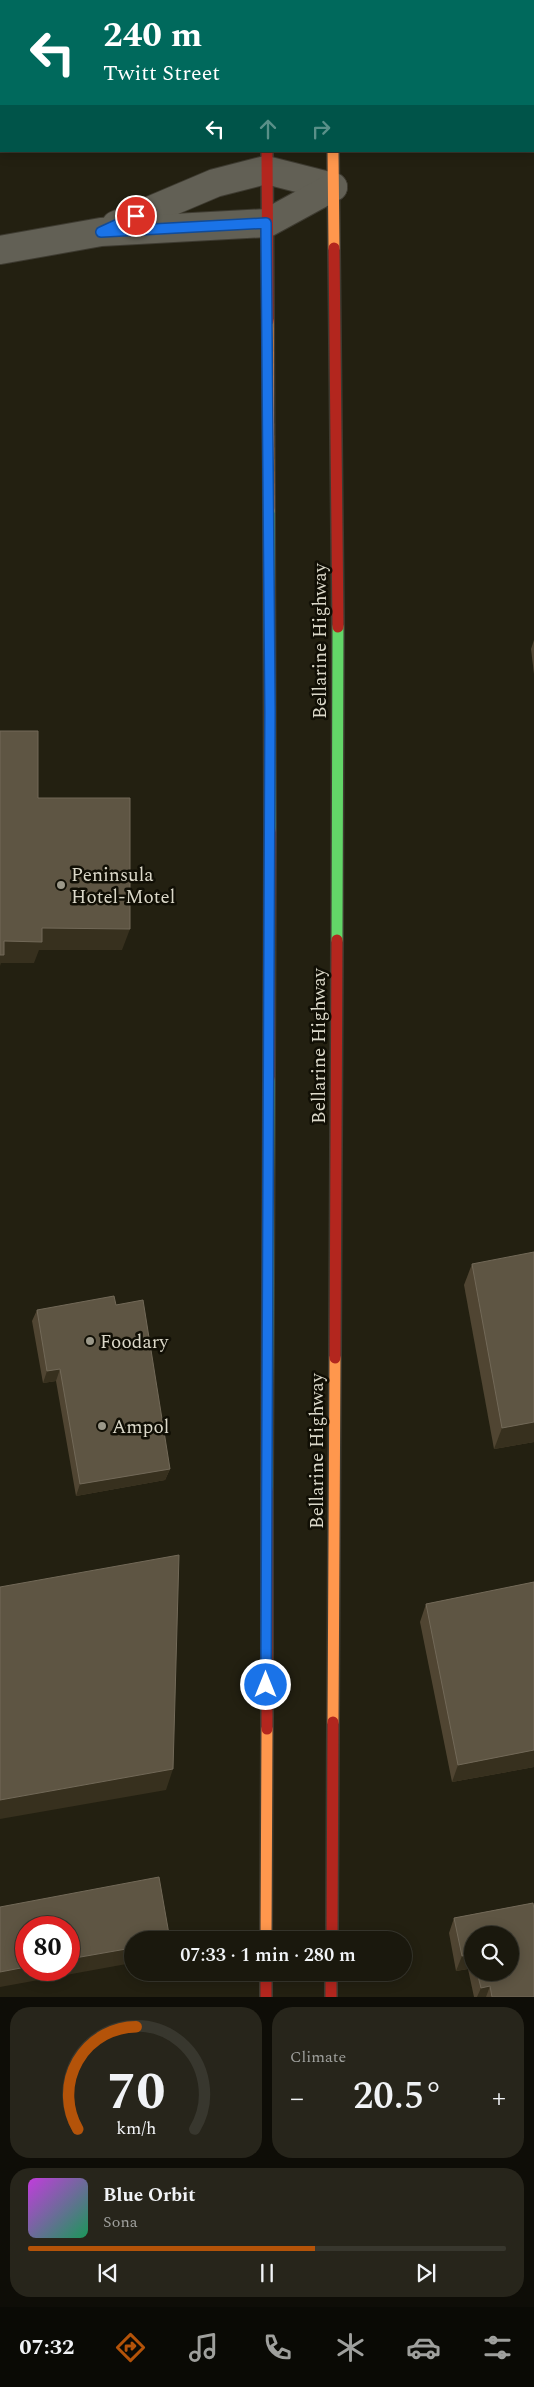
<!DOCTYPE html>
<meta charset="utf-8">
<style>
body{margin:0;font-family:Spectral,serif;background:#27251b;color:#f1f3f6;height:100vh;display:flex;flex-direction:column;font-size:19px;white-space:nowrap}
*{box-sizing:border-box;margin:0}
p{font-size:16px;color:#9fa09d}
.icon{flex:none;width:28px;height:28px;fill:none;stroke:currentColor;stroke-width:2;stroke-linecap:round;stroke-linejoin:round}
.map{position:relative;height:1997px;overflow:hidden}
.drawer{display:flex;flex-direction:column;gap:10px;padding:10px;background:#0e0d07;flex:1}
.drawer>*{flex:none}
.banner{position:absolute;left:0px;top:0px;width:535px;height:152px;box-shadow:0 2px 12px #0003,0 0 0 1px #38372e;background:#00695c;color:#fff;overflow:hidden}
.tools{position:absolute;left:464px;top:1926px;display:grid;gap:10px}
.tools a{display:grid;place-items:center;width:55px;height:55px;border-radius:50%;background:#1a180d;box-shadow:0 2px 12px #0003,0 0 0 1px #38372e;font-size:25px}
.speed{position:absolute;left:15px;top:1916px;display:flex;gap:10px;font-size:25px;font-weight:700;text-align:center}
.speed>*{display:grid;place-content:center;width:65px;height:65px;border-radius:50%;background:#1a180d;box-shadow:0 2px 12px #0003,0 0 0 1px #38372e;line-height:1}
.speed .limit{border:8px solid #d22;background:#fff;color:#111}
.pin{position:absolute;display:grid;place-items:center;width:42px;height:42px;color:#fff;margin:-21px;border:2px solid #fff;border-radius:50%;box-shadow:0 1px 5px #0007}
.me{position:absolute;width:55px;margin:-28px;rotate:0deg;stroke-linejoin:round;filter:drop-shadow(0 0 4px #0008)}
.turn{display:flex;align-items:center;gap:18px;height:105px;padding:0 20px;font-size:22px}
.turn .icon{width:65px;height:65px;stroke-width:2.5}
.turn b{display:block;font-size:35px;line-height:42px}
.lanes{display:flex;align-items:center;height:48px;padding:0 20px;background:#0003;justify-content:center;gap:25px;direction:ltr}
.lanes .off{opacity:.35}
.big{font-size:38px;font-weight:600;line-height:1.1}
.drawer .widget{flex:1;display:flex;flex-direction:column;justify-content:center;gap:8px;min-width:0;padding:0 18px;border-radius:20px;background:#27251b}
.drawer .dial{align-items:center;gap:0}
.dial svg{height:130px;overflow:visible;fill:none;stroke:#38372e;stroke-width:7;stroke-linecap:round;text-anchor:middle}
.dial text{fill:#f1f3f6;stroke:none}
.song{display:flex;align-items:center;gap:15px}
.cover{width:60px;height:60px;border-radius:8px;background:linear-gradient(135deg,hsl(290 70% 55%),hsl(150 70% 35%))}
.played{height:5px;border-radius:2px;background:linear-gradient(90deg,#b45309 60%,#38372e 60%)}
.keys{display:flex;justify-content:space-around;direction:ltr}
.heat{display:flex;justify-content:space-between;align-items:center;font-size:28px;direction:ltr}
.drawer .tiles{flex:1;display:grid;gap:10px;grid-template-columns:1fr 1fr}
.widget:last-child{grid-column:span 2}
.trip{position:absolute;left:124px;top:1931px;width:288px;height:50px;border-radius:25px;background:#1a180d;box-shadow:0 2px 12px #0003,0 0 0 1px #38372e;font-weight:600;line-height:50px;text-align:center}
.tabs{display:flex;height:80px;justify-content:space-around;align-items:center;background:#0a0a05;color:#9fa09d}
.tabs .icon{width:35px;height:35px}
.tabs .selected{color:#b45309}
.tabs b{font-size:22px;color:#f1f3f6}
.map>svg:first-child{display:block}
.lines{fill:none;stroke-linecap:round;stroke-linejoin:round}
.street-casing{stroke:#3e3b31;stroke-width:30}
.fast-casing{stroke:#3e3b31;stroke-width:14}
.slow-casing{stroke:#3e3b31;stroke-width:14}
.jam-casing{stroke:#3e3b31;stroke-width:14}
.street{stroke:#626055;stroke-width:28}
.fast{stroke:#63d668;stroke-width:11}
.slow{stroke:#ff974d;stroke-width:11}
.jam{stroke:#b3261e;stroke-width:11}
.wall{fill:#504532;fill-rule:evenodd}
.shaded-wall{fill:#37301e}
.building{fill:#5e5543;stroke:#726958}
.route-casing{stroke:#114b97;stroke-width:12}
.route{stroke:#1a73e8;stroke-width:9}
.poi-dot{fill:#9b9889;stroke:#110f05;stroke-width:2}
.labels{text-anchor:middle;stroke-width:5;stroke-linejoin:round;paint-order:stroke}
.street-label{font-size:19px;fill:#dbd8c9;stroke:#110f05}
.poi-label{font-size:19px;fill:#dbd8c9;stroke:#110f05;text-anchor:start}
</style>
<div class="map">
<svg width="534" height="1997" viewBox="0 0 534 1997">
<rect width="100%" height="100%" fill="#232011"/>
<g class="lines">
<defs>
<g id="street">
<polyline points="116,225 215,183 266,170 333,187"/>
<polyline points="0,250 101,232 267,223 333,187"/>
</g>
<g id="fast">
<polyline points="269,511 270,830"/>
<polyline points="337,940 338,627"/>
<polyline points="267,1489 269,1079"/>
</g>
<g id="slow">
<polyline points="334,0 334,1"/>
<polyline points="333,151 334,248"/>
<polyline points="268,321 269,511"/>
<polyline points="333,1722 335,1358"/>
<polyline points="266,1940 267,1729"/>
</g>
<g id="jam">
<polyline points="267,0 267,1"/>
<polyline points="267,151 268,321"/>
<polyline points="334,248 338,627"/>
<polyline points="269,1079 270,830"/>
<polyline points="335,1358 337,940"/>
<polyline points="267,1729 267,1489"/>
<polyline points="332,1940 333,1722"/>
<polyline points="266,1972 266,1997"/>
<polyline points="331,1972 331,1997"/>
</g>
</defs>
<use href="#street" class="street-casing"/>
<use href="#fast" class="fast-casing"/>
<use href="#slow" class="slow-casing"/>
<use href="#jam" class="jam-casing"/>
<use href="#street" class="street"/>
<use href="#fast" class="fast"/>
<use href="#slow" class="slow"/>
<use href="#jam" class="jam"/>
</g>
<g class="wall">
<polygon points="534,640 534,674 531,649"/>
<polygon points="472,1264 534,1442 494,1449 464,1285"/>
<polygon points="116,1305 170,1469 165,1480 76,1496 56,1381 43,1383 32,1321 37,1310"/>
<polygon points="534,1582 534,1767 452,1782 420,1622 426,1604"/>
<path d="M 533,1903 L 534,1909 L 534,1997 L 474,1997 L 468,1969 L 456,1971 L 449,1933 L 454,1918 ZM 472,1935 L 510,1935 L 510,1972 L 472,1972 Z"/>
</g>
<g class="shaded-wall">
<polygon points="42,928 130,929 122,950 39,950 34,963 1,963 0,966 0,953 4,941"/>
<polygon points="60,1369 56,1381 43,1383 47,1371"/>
<polygon points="534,1422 534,1442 494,1449 502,1428"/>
<polygon points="170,1469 165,1480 76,1496 80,1484"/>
<polygon points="534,1750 534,1767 452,1782 458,1765"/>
<polygon points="173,1769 166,1790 0,1819 0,1800"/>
<polygon points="132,1948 132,1963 0,1987 0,1972 26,1967 26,1970 69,1970 69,1959"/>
<polygon points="472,1954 472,1957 468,1969 456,1971 462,1956"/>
<polygon points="490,1986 486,1997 477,1997 481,1988"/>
</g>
<g class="building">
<polygon points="0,731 38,731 38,798 130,798 130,929 42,928 42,942 4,941 4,955 0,955"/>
<polygon points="534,1252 534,1422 502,1428 472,1264"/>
<polygon points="114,1296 116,1305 143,1300 170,1469 80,1484 60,1369 47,1371 37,1310"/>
<polygon points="179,1555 173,1769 0,1800 0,1587"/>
<polygon points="534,1582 534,1750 458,1765 426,1604"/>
<polygon points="159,1877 170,1940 132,1940 132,1948 69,1959 69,1928 26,1928 26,1967 0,1972 0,1907"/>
<polygon points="533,1903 534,1909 534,1997 492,1997 490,1986 481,1988 477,1972 510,1972 510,1935 472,1935 472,1954 462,1956 454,1918"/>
</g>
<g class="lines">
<defs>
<polyline id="route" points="136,216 101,232 266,223 270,711 266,1685"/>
</defs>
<use href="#route" class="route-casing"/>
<use href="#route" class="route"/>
</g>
<g class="poi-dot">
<circle cx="61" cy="885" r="5"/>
<circle cx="90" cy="1341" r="5"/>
<circle cx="102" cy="1426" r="5"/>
</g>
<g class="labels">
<g class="street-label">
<text transform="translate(319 641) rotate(-90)" y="7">Bellarine Highway</text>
<text transform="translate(318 1046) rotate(-90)" y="7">Bellarine Highway</text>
<text transform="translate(316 1451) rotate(-90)" y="7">Bellarine Highway</text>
</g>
<g class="poi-label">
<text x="71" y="881">Peninsula<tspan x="71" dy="22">Hotel-Motel</tspan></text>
<text x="100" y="1348">Foodary</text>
<text x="112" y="1433">Ampol</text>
</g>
</g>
</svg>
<div class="tools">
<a><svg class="icon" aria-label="search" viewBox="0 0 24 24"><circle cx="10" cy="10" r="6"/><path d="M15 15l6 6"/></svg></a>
</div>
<div class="speed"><div class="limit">80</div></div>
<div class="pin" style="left:136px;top:216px;background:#d93025"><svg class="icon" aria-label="arrive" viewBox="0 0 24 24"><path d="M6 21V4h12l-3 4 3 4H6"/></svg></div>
<svg class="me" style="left:266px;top:1685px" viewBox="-20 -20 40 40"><circle r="17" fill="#1a73e8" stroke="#fff" stroke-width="3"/><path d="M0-11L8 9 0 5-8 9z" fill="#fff"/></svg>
<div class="trip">07:33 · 1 min · 280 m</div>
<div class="banner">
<div class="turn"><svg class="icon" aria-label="left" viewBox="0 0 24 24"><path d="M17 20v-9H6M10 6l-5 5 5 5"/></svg><div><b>240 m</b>Twitt Street</div></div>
<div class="lanes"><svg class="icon" aria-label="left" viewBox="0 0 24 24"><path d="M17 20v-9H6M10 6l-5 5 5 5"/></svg><svg class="icon off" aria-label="ahead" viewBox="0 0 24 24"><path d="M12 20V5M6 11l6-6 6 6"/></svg><svg class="icon off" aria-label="right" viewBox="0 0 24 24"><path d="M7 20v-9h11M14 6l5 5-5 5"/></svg></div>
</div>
</div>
<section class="drawer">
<div class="tiles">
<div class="widget dial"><svg viewBox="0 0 100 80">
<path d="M14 69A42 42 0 1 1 86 69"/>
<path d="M14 69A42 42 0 0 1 50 6" stroke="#b45309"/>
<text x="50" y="56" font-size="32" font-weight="700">70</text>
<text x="50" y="72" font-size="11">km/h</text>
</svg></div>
<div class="widget"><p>Climate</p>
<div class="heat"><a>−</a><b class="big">20.5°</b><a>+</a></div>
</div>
<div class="widget">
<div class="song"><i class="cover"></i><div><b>Blue Orbit</b><p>Sona</p></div></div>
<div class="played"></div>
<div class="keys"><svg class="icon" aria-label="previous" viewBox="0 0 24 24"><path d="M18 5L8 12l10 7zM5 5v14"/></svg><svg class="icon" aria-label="pause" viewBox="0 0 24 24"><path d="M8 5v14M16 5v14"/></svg><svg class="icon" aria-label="next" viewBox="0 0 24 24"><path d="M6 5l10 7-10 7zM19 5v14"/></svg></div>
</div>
</div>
</section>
<nav class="tabs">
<b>07:32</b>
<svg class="icon selected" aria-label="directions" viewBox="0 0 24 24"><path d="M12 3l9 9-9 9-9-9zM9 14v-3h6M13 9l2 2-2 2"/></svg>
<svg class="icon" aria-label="music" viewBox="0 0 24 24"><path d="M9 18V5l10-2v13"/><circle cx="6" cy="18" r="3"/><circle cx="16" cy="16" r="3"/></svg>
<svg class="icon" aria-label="phone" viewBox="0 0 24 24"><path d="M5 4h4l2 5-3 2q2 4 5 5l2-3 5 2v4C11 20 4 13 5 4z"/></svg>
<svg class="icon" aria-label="climate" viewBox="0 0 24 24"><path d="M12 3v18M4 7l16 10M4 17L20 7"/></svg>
<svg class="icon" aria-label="car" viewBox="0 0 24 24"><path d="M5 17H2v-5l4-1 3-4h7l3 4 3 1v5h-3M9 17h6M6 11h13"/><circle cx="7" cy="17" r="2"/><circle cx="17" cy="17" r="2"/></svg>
<svg class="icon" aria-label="filters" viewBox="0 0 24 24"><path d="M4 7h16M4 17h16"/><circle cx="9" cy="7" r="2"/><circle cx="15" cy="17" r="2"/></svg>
</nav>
